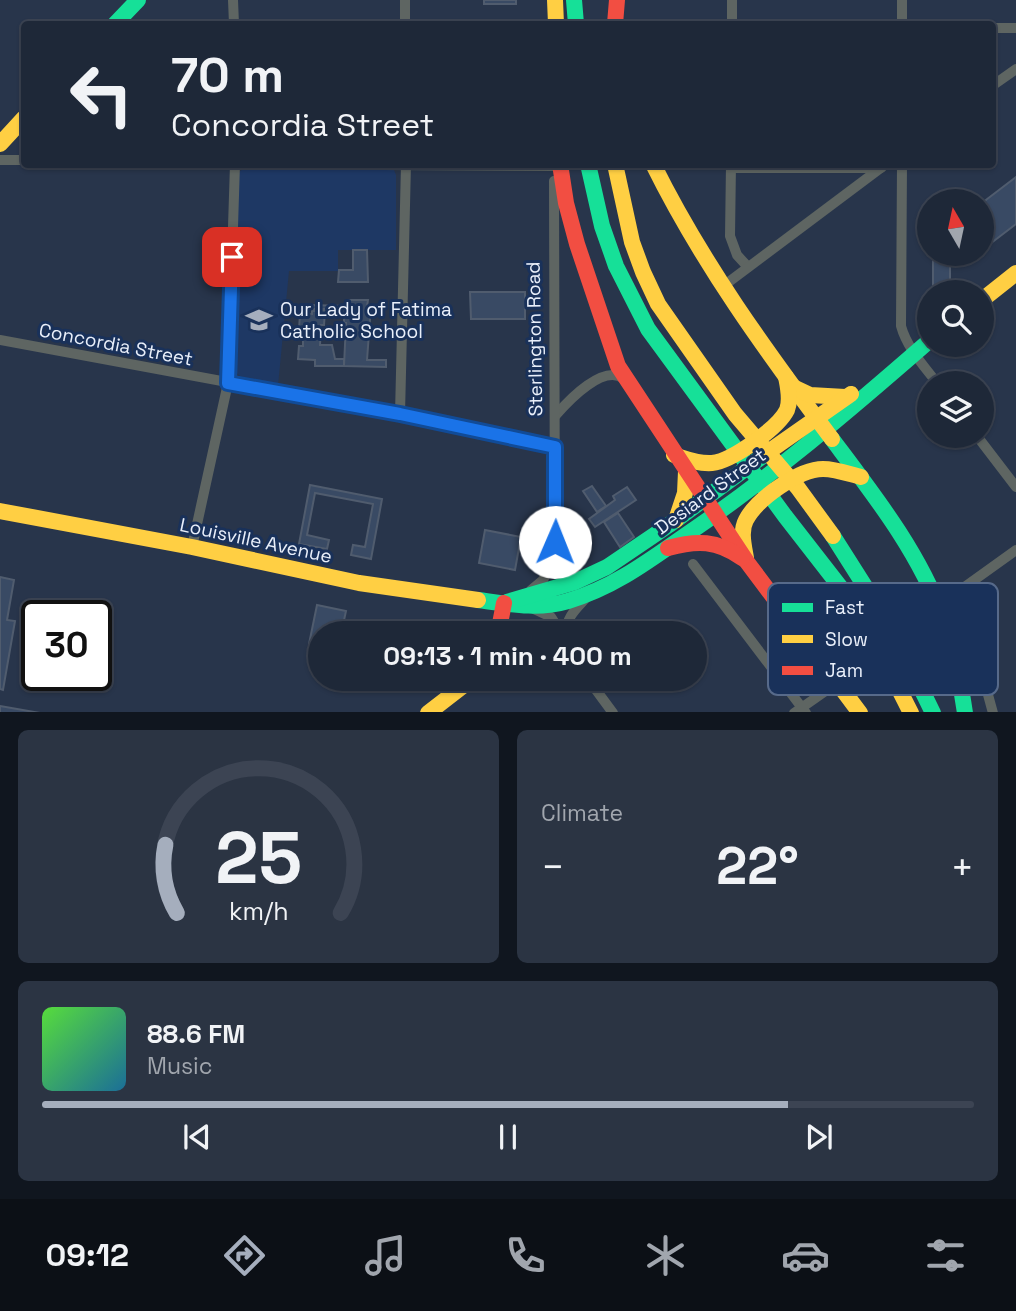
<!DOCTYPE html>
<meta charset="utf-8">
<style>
body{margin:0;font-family:"Space Grotesk",sans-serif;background:#2b3443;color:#f1f3f6;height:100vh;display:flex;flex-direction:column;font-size:26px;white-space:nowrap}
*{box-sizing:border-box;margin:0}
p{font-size:23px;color:#a1a6ae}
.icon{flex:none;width:38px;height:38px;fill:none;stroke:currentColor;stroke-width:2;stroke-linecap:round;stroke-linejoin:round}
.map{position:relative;height:712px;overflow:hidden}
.side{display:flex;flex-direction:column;gap:18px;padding:18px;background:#10161f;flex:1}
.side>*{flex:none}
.hud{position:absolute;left:21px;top:21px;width:975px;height:147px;border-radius:7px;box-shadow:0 2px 5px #0004,0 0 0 2px #3c4453;background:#1e2838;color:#f1f3f6;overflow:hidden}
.needle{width:46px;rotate:351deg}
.tools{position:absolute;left:917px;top:189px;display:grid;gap:14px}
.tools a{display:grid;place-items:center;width:77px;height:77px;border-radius:50%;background:#1e2838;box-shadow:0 2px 5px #0004,0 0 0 2px #3c4453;font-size:35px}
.speed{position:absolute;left:21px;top:600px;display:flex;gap:14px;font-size:35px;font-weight:700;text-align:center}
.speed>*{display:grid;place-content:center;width:91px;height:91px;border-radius:50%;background:#1e2838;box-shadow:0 2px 5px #0004,0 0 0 2px #3c4453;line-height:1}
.speed .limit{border:4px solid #111;border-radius:10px;background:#fff;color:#111}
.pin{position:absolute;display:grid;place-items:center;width:60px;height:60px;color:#fff;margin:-30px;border-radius:14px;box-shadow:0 4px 10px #0006}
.me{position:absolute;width:77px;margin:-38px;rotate:1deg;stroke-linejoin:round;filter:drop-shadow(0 0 5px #0008)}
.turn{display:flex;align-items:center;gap:24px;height:147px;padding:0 35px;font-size:32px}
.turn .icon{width:91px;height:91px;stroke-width:2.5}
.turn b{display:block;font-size:49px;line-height:60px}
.big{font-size:52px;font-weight:800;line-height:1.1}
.side .card{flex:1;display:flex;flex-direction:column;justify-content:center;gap:10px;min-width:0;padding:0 24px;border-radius:10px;background:#2b3443}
.side .dial{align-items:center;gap:0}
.dial svg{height:182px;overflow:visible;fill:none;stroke:#3c4453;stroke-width:7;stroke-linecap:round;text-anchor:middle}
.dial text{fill:#f1f3f6;stroke:none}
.song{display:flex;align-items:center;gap:21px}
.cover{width:84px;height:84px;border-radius:10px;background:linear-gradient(135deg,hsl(110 70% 55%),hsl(200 70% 35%))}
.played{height:7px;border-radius:4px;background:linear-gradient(90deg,#a5aebd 80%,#3c4453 80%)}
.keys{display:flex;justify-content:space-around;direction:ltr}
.heat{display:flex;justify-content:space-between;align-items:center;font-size:38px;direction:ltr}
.side .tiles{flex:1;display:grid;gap:18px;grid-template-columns:1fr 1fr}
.card:last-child{grid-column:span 2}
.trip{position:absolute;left:308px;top:621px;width:399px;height:70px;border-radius:35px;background:#1e2838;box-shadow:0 2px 5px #0004,0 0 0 2px #3c4453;font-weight:800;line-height:70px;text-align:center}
.tabs{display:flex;height:112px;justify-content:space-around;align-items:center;background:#0c1016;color:#a1a6ae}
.tabs .icon{width:49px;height:49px}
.tabs .active{color:#a5aebd}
.tabs b{font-size:32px;color:#f1f3f6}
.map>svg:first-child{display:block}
.built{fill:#1e3864}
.building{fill:#394a64;stroke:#505c6e;stroke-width:2}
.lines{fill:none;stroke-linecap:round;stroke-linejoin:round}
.street{stroke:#5e6562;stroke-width:10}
.fast{stroke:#16e098;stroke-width:16}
.slow{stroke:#ffcf43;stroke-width:16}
.jam{stroke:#f24e42;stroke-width:16}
.route-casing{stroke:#114b97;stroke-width:18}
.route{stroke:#1a73e8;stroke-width:12}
.labels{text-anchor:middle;stroke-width:6;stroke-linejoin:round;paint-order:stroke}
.poi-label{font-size:19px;fill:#e9effa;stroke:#19315a;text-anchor:start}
.street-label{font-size:19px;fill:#e9effa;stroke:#19315a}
.key{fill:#19315a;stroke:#576a8a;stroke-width:2}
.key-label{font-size:19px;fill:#e9effa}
</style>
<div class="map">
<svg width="1016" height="713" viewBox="0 0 1016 713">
<rect width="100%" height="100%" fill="#28354b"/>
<polygon class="built" points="246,168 394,170 396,175 396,250 338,250 338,271 289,271 278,386 240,376 233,370 237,176 240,171"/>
<g class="building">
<rect x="484" y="0" width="32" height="4"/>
<polygon points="1016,177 1016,224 982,250 982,203"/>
<polygon points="353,250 367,250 368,282 338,282 339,270 353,270"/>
<rect x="933" y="254" width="17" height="38"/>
<polygon points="470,292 525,292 525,319 471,319"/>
<polygon points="348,300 368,300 367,306 371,306 367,360 386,360 386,367 344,366 346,323 344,323 344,309 311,309 311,305 347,306"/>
<polygon points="312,311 325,311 324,325 321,325 320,345 332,345 335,359 344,359 344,366 315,366 315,360 298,359 299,346 303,346 303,330 299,330 300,313 312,314"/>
<polygon points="310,485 382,499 371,559 351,555 353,545 365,547 373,504 315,493 307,535 329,540 327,549 299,544"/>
<polygon points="592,486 606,506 597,512 583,491"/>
<polygon points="627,487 636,500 595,527 589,519 615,500 613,496"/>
<polygon points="618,513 634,537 620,547 604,522"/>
<polygon points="485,530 521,537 515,570 479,563"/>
<polygon points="0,577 14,580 7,620 15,621 3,690 0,689"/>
<polygon points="317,605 346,611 341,634 320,634 320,646 309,644"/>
<polygon points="313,645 320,646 320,663 310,661"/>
<polygon points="0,706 40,713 0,713"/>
</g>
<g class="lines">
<g class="street">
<polyline points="233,0 234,24"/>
<polyline points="405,0 405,24"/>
<polyline points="902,0 902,24"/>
<polyline points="732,24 732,0"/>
<polyline points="992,28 1016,28"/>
<polyline points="992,86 1016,69"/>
<polyline points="0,160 24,160"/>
<polyline points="206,164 554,166"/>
<polyline points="731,164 730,236 737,255 748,267"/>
<path d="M 902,164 L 901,326 C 907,348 924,366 937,383"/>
<polyline points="731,168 881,168"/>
<polyline points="722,287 886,164"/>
<polyline points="0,340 400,414 555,447"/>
<polyline points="400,414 406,164"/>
<path d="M 556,415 C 569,400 604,363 624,379"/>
<polyline points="977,436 1016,487"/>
<polyline points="192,547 228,383 235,164"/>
<path d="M 555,556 C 562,571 568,575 584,576"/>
<polyline points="693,564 806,713"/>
<polyline points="531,590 543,580 555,556 554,181"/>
<polyline points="960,592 993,713"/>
<polyline points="938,606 1016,550"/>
<polyline points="534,609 551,617 562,634"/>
<path d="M 566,634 C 566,617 576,609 586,598"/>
<polyline points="588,679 613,713"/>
<polyline points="794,713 837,683"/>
</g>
<g class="fast">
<polyline points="574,0 576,24"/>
<polyline points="115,24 138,0"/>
<polyline points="588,164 602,226 616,266 648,329 785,516 855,606 869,630"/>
<path d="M 832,439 C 874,495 919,552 943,618 C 955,648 960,681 965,713"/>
<polyline points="833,536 892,629 933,713"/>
<path d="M 478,600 C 508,604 538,610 568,601 C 612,588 646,563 683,537 C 770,478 850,410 929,341"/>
<polyline points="507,602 575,582 607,567 669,525 771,450"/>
</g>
<g class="slow">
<polyline points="555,0 556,24"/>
<polyline points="0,144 24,118"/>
<polyline points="615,164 632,242 643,272 658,304 735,414 798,488 833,536"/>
<path d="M 653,164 C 702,263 766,351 832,439"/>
<polyline points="982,300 1016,273"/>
<polyline points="793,387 810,395 845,397"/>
<polyline points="771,450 851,394"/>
<path d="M 674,455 C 686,459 699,464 712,463 C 732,461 778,428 787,410 C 791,400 788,387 786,377"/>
<polyline points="0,511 192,547 359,583 478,600"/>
<polyline points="676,520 685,493 686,471"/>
<path d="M 746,558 C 744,546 740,531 746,520 C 757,499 799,469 823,469 C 836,469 849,474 861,477"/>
<polyline points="786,614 860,713"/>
<polyline points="869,630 911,713"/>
<polyline points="428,713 472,679"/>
</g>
<g class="jam">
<polyline points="615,24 617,0"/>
<polyline points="560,164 566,203 577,244 618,366 747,562 786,614"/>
<path d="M 668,548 C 697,540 717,540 742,558"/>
<polyline points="498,634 504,603"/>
</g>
</g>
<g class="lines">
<defs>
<polyline id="route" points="232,257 228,383 400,414 555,447 555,542"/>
</defs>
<use href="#route" class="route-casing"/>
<use href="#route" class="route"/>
</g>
<defs>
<symbol id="school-bare" viewBox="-9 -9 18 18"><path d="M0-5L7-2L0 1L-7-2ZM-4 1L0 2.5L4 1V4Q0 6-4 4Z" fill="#a5aebd" stroke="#19315a" stroke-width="2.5" paint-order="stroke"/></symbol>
</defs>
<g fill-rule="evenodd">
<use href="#school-bare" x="240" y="301" width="38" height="38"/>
</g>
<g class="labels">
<g class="poi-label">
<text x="280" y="316">Our Lady of Fatima<tspan x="280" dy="22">Catholic School</tspan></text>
</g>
<g class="street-label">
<text transform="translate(534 339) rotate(-91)" y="7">Sterlington Road</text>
<text transform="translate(116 344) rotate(11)" y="7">Concordia Street</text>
<text transform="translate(710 491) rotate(-36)" y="7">Desiard Street</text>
<text transform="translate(256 540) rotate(12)" y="7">Louisville Avenue</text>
</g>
</g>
<rect x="768" y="583" width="230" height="112" rx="10" class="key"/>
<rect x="782" y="603" width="31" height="9" fill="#16e098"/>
<rect x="782" y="635" width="31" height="8" fill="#ffcf43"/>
<rect x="782" y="666" width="31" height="9" fill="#f24e42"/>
<g class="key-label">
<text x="825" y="614">Fast</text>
<text x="825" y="646">Slow</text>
<text x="825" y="677">Jam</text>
</g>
</svg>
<div class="tools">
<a><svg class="needle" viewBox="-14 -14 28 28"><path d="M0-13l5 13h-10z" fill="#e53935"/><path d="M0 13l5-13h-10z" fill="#a1a6ae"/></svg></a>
<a><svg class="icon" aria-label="search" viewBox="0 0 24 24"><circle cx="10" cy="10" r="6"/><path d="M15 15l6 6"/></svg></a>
<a><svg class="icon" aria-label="layers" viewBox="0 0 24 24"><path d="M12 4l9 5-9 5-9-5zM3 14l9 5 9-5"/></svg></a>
</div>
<div class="speed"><div class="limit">30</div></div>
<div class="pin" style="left:232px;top:257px;background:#d93025"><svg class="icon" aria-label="arrive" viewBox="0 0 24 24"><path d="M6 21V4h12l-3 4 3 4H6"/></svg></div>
<svg class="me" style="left:555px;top:542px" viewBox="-20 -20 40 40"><circle r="19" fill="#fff"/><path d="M0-13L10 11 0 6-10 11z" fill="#1a73e8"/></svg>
<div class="trip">09:13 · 1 min · 400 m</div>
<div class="hud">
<div class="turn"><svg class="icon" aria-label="left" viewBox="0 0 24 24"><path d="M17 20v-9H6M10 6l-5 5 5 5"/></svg><div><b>70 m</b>Concordia Street</div></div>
</div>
</div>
<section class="side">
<div class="tiles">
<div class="card dial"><svg viewBox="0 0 100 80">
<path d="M14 69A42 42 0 1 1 86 69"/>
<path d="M14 69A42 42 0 0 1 9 39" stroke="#a5aebd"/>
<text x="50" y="56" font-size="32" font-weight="700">25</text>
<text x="50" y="72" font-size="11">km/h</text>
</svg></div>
<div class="card"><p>Climate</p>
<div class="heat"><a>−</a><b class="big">22°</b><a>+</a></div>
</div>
<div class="card">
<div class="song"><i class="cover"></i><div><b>88.6 FM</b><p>Music</p></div></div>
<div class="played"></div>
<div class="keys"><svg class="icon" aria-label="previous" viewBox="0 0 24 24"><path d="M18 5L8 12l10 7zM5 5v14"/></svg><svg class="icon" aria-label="pause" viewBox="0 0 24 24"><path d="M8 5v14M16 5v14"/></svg><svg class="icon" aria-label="next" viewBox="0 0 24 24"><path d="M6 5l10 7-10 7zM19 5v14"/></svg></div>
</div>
</div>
</section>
<nav class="tabs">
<b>09:12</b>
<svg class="icon active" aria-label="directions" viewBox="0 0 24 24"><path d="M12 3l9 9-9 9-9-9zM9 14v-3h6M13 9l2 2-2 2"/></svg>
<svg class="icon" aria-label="music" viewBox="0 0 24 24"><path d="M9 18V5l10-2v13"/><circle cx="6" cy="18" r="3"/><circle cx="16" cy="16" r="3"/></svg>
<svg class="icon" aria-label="phone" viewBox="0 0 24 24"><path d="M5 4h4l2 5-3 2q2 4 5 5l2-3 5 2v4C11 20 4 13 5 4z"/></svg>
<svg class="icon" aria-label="climate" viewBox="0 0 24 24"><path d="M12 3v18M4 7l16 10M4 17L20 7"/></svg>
<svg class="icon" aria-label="car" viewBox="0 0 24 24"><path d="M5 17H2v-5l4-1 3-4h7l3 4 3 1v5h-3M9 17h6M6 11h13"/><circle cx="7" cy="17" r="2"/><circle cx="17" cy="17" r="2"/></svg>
<svg class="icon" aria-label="filters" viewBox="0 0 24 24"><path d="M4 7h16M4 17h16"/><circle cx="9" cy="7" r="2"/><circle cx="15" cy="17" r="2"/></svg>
</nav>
